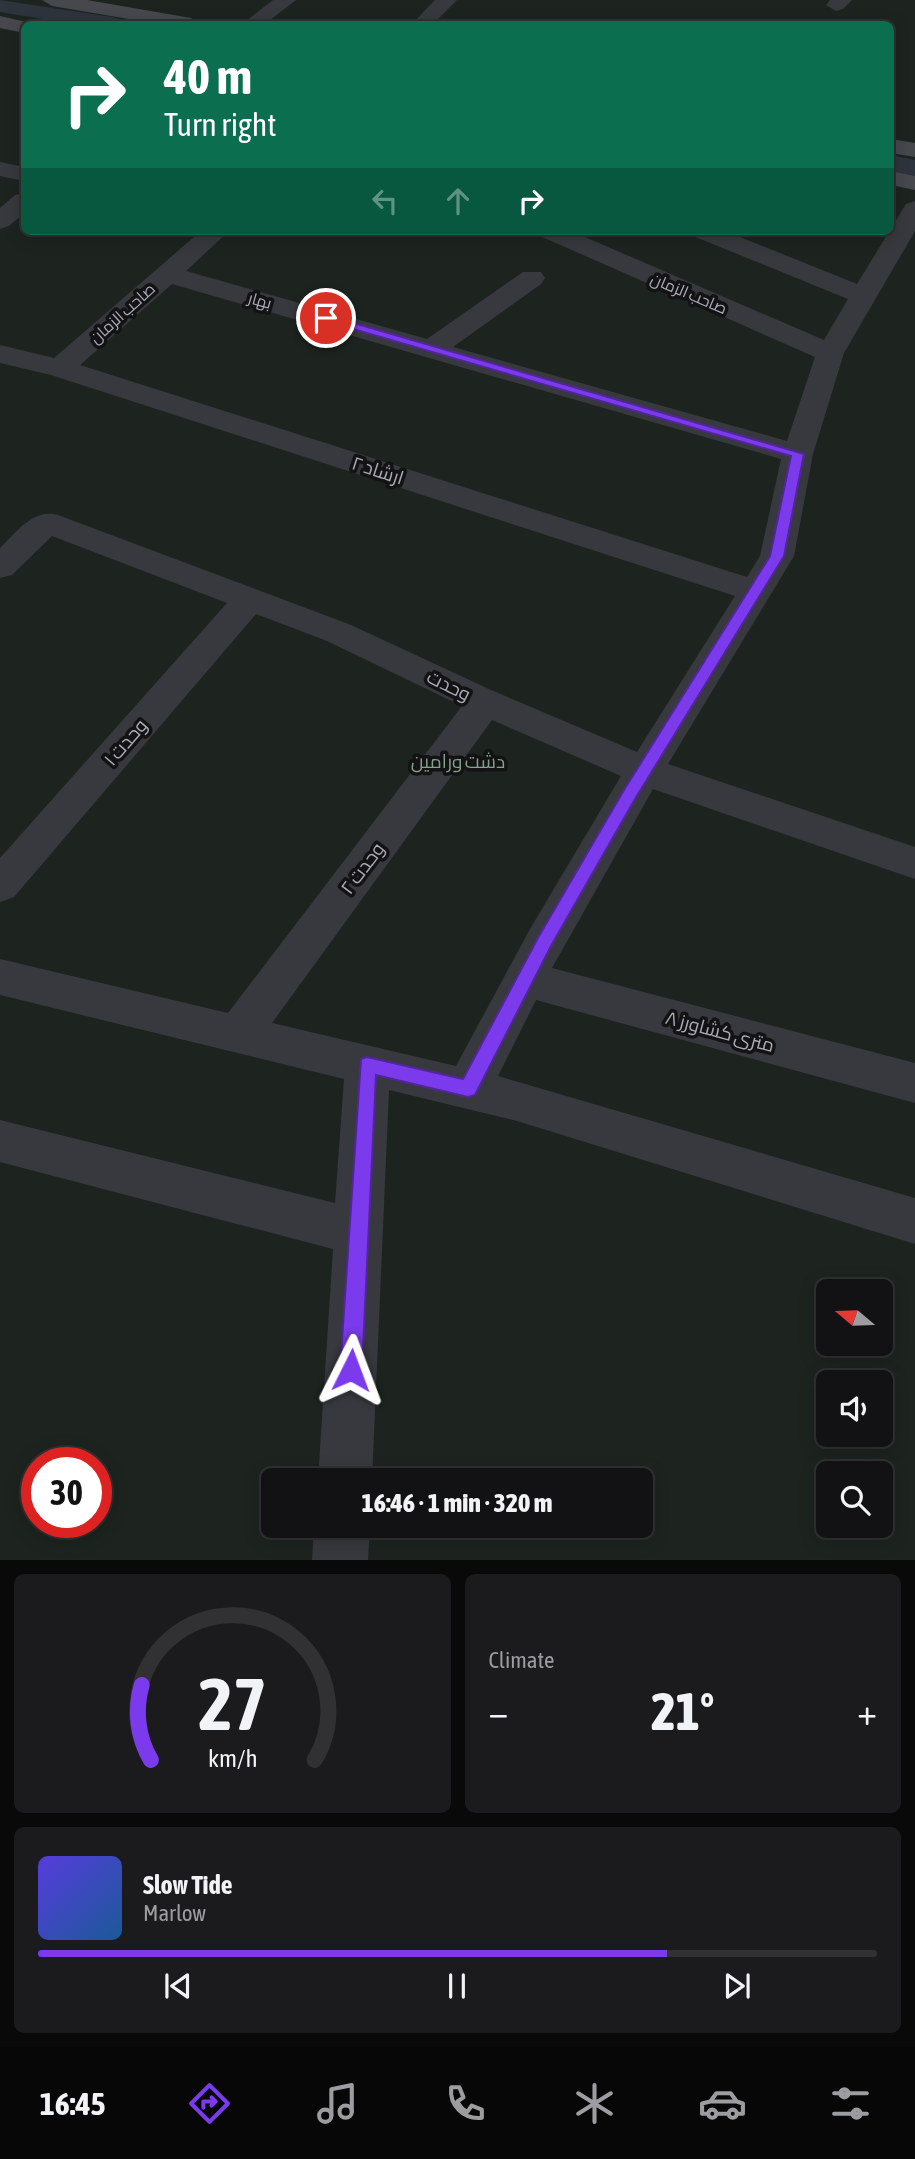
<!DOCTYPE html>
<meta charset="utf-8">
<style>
body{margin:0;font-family:"Asap Condensed",Cairo,sans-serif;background:#1b1a1c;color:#f1f3f6;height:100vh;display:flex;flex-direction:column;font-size:26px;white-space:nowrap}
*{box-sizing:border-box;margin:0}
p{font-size:23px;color:#9c9da0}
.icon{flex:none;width:38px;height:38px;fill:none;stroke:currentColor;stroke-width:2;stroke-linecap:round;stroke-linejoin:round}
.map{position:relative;height:1560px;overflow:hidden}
.sheet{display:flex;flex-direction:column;gap:14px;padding:14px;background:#0a090a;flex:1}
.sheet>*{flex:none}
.top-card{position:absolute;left:21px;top:21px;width:873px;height:214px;border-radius:10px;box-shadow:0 4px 18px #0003,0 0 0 2px #313133;background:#0b6e4f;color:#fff;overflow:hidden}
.needle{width:46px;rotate:289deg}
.controls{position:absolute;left:816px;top:1279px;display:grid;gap:14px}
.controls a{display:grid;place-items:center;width:77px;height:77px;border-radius:10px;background:#121113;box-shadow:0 4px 18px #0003,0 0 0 2px #313133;font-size:35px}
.speed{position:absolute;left:21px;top:1447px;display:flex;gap:14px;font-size:35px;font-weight:700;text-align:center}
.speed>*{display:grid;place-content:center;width:91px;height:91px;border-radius:50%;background:#121113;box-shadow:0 4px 18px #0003,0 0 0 2px #313133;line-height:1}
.speed .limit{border:10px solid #d22;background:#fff;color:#111}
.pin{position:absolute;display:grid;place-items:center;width:60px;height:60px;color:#fff;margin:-30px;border:4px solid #fff;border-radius:50%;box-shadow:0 2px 7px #0007}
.me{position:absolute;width:77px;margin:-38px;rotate:3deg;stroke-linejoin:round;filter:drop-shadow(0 0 5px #0008)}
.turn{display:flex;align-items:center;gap:24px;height:147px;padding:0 28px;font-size:32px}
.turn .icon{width:91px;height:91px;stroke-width:2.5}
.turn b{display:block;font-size:49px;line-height:60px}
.lanes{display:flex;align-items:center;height:66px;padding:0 28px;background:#0003;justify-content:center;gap:35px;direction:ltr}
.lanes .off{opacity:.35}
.big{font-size:52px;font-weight:800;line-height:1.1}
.sheet .widget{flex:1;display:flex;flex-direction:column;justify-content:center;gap:10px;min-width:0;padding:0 24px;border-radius:10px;background:#1b1a1c}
.sheet .dial{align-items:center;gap:0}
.dial svg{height:182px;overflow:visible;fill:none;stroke:#313133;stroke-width:7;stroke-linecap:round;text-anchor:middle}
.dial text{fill:#f1f3f6;stroke:none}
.song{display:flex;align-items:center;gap:21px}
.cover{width:84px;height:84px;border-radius:10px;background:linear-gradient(135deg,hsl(250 70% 55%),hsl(210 70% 35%))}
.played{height:7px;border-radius:4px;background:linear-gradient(90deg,#7c3aed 75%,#313133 75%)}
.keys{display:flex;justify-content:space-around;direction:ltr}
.heat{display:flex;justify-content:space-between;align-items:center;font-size:38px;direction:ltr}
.sheet .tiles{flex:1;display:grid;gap:14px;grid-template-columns:1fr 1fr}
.widget:last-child{grid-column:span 2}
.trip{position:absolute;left:261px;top:1468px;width:392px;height:70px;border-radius:10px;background:#121113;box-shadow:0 4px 18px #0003,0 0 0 2px #313133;font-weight:800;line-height:70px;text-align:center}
.tabs{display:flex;height:112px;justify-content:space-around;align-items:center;background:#070708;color:#9c9da0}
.tabs .icon{width:49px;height:49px}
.tabs .current{color:#7c3aed}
.tabs b{font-size:32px;color:#f1f3f6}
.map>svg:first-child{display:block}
.green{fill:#1d241f;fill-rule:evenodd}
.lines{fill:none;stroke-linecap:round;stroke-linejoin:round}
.canal{fill:#2e343d;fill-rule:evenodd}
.street{fill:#38393e;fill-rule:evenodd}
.secondary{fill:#47474e;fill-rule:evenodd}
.route{fill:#7c3aed;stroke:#51269a;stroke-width:2}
.labels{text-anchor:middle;stroke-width:7;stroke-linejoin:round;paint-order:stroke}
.far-street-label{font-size:16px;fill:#aaacb8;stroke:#131214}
.street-label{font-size:19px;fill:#aaacb8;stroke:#131214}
.park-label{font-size:19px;fill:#82a289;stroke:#131214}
</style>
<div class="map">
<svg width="915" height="1561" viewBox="0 0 915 1561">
<rect width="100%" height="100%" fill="#181719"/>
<path class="green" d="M 0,0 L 915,0 L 915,1560 L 0,1561 ZM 24,24 L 891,24 L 891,231 L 24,231 ZM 828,1292 L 880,1292 L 880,1344 L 828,1344 ZM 828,1382 L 880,1382 L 880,1435 L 828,1435 ZM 37,1463 L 96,1463 L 96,1522 L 37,1522 ZM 828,1474 L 880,1474 L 880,1526 L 828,1526 ZM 273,1480 L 640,1480 L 640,1526 L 273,1526 Z"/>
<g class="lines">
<g class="canal">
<polygon points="0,0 112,17 120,19 124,24 73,24 0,12"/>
<polygon points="891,155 915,160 915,176 891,171"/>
</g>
<g class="street">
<polygon points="273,0 296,0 265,24 242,24"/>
<polygon points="435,0 457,0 433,24 412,24"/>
<polygon points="830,0 852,0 843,9 836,11 826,5"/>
<polygon points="0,162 24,167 24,181 0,176"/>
<polygon points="24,193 24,213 9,226 0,229 0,208 15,195"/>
<path d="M 915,201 L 915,231 L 844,353 L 813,454 L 794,556 L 668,764 L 915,847 L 915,879 L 653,789 L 552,968 L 915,1063 L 915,1103 L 536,1000 L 498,1076 L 915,1198 L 915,1244 L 517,1121 L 389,1090 L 372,1480 L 318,1480 L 333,1249 L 0,1162 L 0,1120 L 335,1203 L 344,1079 L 0,995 L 0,959 L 228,1013 L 462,706 L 327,641 L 256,614 L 14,897 L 0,902 L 0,858 L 227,603 L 52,536 L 12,575 L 0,578 L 0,548 C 17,532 33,508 58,515 L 351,625 L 491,690 L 637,752 L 735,596 L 51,375 L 0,363 L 0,345 L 54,358 L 201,231 L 229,231 L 186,271 L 427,339 L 523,272 L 541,272 L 545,278 L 541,284 L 453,347 L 787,441 L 815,357 L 540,236 L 536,231 L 571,231 L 824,340 L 848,299 L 693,236 L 689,231 L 725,231 L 857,284 L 906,204 ZM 172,284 L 781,459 L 760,556 L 747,577 L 80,365 ZM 492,720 L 621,776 L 530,929 L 456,1066 L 272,1023 Z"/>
<polygon points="314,1526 370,1526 368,1561 312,1561"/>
</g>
<g class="secondary">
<polygon points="42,0 87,0 191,18 201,24 158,24 52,6"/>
<polygon points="0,16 31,23 33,24 24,24 24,33 0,28"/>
<polygon points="891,139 915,143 915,157 891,153"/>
<polygon points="891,171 915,176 915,190 891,185"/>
</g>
</g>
<polygon class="route" points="326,315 804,454 784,556 635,799 551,946 475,1095 468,1097 376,1075 362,1370 358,1378 351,1381 343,1378 340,1370 361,1059 367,1057 463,1079 539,936 624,790 770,556 791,456 322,320 322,316"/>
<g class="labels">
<g class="far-street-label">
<text transform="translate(689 293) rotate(23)" y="6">صاحب الزمان</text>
<text transform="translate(260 300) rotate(16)" y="6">بهار</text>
<text transform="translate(122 313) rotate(-42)" y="6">صاحب الزمان</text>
</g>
<g class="street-label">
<text transform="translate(378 470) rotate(18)" y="7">ارشاد ۲</text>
<text transform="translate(449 685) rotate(26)" y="7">وحدت</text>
<text transform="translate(125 742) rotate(-49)" y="7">وحدت ۱</text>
<text transform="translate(362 868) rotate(-53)" y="7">وحدت ۲</text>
<text transform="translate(720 1031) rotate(15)" y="7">۸ متری کشاورز</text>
</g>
<g class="park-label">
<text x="458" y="768">دشت ورامین</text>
</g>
</g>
</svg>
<div class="controls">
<a><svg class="needle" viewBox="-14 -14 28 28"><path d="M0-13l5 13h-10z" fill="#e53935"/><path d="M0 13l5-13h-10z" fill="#9c9da0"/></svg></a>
<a><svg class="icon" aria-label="sound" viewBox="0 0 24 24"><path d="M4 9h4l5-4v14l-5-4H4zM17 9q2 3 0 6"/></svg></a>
<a><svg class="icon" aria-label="search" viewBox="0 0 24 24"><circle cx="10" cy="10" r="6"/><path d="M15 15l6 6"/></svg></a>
</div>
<div class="speed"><div class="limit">30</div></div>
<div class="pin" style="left:326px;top:318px;background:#d93025"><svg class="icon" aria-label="arrive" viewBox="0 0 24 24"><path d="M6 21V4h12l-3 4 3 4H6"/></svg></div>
<svg class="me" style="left:351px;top:1370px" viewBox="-20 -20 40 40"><path d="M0-17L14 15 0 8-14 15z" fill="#7c3aed" stroke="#fff" stroke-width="4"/></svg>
<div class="trip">16:46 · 1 min · 320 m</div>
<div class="top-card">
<div class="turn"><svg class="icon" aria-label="right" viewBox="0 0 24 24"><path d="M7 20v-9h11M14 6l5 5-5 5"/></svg><div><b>40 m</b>Turn right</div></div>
<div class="lanes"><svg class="icon off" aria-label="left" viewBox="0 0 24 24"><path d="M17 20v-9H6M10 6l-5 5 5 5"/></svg><svg class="icon off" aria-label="ahead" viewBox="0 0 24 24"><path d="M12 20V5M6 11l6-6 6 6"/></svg><svg class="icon" aria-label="right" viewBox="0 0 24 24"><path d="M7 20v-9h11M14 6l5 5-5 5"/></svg></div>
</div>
</div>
<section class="sheet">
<div class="tiles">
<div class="widget dial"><svg viewBox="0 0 100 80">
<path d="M14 69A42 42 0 1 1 86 69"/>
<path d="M14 69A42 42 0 0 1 10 36" stroke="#7c3aed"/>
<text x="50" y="56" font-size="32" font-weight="700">27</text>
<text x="50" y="72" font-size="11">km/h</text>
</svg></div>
<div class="widget"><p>Climate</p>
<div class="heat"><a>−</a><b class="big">21°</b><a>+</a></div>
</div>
<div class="widget">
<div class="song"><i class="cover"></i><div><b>Slow Tide</b><p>Marlow</p></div></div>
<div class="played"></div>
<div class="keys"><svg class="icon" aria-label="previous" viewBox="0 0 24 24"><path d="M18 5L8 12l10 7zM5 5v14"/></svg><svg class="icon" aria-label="pause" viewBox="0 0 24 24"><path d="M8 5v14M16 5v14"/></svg><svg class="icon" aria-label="next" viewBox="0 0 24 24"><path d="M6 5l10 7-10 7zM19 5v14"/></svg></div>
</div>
</div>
</section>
<nav class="tabs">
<b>16:45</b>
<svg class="icon current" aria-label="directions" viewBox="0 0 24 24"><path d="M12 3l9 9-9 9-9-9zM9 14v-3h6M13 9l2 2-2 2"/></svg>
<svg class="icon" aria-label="music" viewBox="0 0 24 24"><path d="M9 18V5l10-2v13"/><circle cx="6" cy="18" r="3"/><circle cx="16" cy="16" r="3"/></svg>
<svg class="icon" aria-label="phone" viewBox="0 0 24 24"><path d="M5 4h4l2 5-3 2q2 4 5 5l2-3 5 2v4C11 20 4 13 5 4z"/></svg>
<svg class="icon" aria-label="climate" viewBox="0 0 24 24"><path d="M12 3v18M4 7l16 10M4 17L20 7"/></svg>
<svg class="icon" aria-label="car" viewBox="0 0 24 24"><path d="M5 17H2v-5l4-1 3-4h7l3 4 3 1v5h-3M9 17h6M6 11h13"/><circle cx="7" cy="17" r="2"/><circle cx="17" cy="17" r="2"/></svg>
<svg class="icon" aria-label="filters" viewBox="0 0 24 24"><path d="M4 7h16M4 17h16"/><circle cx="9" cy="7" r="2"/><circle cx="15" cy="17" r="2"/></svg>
</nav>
